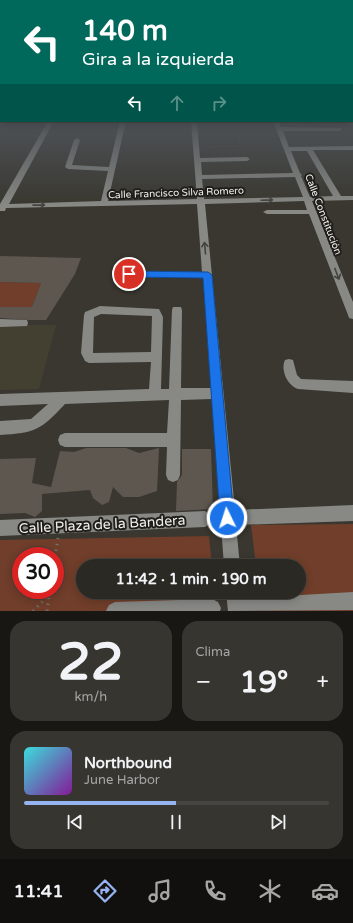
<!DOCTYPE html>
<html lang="es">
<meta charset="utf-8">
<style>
body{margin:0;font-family:"Varela Round",sans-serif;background:#373530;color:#f1f3f6;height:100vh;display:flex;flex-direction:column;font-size:15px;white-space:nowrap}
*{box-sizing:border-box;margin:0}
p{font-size:13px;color:#a6a6a6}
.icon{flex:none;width:22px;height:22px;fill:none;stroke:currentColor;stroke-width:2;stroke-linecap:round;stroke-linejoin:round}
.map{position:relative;height:611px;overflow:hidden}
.details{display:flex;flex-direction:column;gap:10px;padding:10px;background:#181713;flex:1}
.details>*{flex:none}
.banner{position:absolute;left:0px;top:0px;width:353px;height:122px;box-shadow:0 2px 10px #0003,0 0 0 1px #474541;background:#00695c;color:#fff;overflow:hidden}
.speed{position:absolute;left:12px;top:547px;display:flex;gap:8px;font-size:20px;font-weight:700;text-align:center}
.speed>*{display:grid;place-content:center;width:52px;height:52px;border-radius:50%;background:#2b2923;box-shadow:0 2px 10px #0003,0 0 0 1px #474541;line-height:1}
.speed .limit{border:6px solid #d22;background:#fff;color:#111}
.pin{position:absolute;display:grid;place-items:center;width:34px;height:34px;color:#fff;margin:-17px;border:2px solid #fff;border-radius:50%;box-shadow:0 1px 4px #0007}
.me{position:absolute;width:44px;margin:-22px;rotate:356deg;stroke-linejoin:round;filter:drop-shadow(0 0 3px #0008)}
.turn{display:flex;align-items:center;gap:14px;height:84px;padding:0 16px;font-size:18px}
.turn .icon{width:52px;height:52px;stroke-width:2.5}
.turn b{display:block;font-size:28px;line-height:34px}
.lanes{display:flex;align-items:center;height:38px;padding:0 16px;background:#0003;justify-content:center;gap:20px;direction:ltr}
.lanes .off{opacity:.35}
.big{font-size:30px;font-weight:800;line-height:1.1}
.details .widget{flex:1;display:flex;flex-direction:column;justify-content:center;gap:6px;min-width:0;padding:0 14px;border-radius:16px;background:#373530}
.details .dial{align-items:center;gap:0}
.dial b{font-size:52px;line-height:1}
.song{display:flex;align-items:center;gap:12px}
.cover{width:48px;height:48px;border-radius:6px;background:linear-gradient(135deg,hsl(180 70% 55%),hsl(290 70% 35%))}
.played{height:4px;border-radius:2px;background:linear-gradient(90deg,#95b2f1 50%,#474541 50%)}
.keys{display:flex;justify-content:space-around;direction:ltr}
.heat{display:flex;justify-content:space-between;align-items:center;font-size:22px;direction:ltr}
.details .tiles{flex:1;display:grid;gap:10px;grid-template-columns:1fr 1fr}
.widget:last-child{grid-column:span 2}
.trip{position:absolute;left:76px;top:559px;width:230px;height:40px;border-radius:20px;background:#2b2923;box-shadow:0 2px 10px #0003,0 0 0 1px #474541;font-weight:800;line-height:40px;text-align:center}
.dock{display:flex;height:64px;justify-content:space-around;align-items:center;background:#11100e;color:#a6a6a6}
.dock .icon{width:28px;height:28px}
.dock .selected{color:#95b2f1}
.dock b{font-size:18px;color:#f1f3f6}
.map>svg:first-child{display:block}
.built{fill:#444031}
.green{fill:#703e2a;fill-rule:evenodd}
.building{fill:#5e5750}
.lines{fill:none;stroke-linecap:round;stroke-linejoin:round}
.path-far1{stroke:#727069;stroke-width:1;stroke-dasharray:0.5 2;stroke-linecap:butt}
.path{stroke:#727069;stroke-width:3;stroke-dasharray:1.5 4.5;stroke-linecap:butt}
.minor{fill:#888985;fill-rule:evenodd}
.oneway{stroke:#444340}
.route{fill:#1a73e8;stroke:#114b97}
.labels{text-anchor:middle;stroke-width:4;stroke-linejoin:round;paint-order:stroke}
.far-street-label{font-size:10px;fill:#f2f0eb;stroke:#1f1e1b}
.near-street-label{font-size:14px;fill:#f2f0eb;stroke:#1f1e1b}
</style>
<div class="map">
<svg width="353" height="611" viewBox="0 0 353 611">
<rect width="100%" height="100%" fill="#39372f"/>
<polygon class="built" points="0,325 56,325 39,389 0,390"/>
<g class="green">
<polygon points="0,282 41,283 32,307 0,307"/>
<polygon points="353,524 353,611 261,611 258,592 299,592 299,566 256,566 251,525"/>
<path d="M 209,536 L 212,566 L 83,566 L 83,592 L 215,592 L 216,611 L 0,611 L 0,540 ZM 21,556 L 55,556 L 55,590 L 21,590 Z"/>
</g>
<g class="building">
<polygon points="0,256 81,258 75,274 46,320 28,320 0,318 0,307 32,307 41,283 0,282"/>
<polygon points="86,448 126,448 139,453 159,448 157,491 139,497 123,497 113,487 109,502 102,505 93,498 90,490 42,494 42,511 35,517 25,513 0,514 0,459 36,458 32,483 51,487 60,451 74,452"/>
<polygon points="182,449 211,449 213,509 176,511 177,482 182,475"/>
</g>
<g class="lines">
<polyline class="path-far1" points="203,147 241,146 238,134"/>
<g class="path">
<polyline points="55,557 58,538"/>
<polyline points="33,611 49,595"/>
<polyline points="47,611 50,590"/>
</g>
<g class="minor">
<path d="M 48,121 L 54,121 L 9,204 L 101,201 L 108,171 L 68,169 L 65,167 L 74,140 L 77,138 L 80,140 L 72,165 L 109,167 L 120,121 L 126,121 L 108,201 L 197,199 L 191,121 L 197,121 L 200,158 L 247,157 L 250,159 L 247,161 L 201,162 L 202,175 L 293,173 L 273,121 L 279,121 L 281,127 L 341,128 L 342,129 L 339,131 L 283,131 L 289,147 L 353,146 L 353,150 L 313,150 L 341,196 L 353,196 L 353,200 L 312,201 L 353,302 L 353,319 L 349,318 L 348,315 L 309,214 L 267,214 L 263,212 L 267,210 L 307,210 L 304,201 L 205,204 L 235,510 L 353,505 L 353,521 L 236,525 L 240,566 L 224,566 L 212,399 L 181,400 L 180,475 L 178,480 L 173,482 L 168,480 L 166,475 L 167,447 L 65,447 L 60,445 L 58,440 L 60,435 L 65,433 L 167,433 L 169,400 L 65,404 C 41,430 35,433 0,435 L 0,421 L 31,419 L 48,404 L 0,406 L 0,394 L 149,389 L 151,362 L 89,363 L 85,361 L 81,353 L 84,315 L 85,312 L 100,306 L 159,309 L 163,317 L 161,389 L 169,389 L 172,310 L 173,307 L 181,307 L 182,310 L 181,388 L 211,388 L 203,278 L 129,277 L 124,274 L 129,271 L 202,272 L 197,204 L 6,208 L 5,211 L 0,211 L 0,204 ZM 291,151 L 307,151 L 333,196 L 310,197 L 301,176 L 302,175 L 300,173 ZM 295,177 L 303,197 L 204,199 L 202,179 ZM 101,314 L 152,316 L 151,352 L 93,353 L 94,317 Z"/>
<polygon points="0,319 27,320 28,323 27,326 0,327"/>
<path d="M 289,359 L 293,360 L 297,375 L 301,379 L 353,381 L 353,393 L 298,389 C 288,386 280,370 285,360 Z"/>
<polygon points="205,511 210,514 213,519 210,524 205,527 0,536 0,520"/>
<polygon points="226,592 244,592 245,600 250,598 353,592 353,610 228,611"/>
<polygon points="212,599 218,602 221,608 220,611 106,611 109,605 115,602"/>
</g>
</g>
<defs><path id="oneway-shaft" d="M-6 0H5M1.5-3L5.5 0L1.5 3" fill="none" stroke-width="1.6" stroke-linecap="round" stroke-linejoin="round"/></defs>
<g class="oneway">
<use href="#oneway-shaft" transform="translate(267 200) rotate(-2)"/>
<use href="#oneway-shaft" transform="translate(39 205) rotate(-1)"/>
<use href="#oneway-shaft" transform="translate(205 248) rotate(-95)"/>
<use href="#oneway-shaft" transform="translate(337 274) rotate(69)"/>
</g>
<linearGradient id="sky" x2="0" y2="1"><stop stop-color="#1f1e1a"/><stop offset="0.58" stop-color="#4e5358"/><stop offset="1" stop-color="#4e5358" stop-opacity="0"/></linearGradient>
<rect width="353" height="206" fill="url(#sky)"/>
<polygon class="route" points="129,271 208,272 212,275 234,518 232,523 227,525 222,523 220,518 203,278 129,277 125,274"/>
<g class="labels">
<g class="far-street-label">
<text transform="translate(176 192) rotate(-2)" y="4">Calle Francisco Silva Romero</text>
<text transform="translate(324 214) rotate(69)" y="4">Calle Constitución</text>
</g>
<g class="near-street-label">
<text transform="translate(102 524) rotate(-3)" y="5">Calle Plaza de la Bandera</text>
</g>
</g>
</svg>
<div class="speed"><div class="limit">30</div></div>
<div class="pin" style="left:129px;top:274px;background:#d93025"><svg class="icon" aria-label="arrive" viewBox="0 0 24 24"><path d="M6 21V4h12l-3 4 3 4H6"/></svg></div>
<svg class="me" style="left:227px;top:518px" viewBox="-20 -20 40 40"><circle r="17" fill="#1a73e8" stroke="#fff" stroke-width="3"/><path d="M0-11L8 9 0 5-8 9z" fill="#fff"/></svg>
<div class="trip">11:42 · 1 min · 190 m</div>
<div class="banner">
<div class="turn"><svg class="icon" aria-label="left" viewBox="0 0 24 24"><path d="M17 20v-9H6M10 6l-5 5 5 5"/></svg><div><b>140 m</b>Gira a la izquierda</div></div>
<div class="lanes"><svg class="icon" aria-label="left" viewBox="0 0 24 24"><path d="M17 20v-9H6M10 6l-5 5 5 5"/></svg><svg class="icon off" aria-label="ahead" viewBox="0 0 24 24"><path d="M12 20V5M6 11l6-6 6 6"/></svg><svg class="icon off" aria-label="right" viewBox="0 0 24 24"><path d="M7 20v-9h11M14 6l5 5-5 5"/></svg></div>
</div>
</div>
<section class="details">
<div class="tiles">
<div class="widget dial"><b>22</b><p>km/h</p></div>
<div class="widget"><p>Clima</p>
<div class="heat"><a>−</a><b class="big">19°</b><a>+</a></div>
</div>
<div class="widget">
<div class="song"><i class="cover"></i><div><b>Northbound</b><p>June Harbor</p></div></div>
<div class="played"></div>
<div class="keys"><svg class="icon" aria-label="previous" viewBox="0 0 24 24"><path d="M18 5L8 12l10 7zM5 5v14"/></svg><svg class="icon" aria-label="pause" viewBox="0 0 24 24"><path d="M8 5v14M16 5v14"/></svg><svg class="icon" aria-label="next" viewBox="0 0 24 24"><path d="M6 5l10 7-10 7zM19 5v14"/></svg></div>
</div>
</div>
</section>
<nav class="dock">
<b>11:41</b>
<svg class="icon selected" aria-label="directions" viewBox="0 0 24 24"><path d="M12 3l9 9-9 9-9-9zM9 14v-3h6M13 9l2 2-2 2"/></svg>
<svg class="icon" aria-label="music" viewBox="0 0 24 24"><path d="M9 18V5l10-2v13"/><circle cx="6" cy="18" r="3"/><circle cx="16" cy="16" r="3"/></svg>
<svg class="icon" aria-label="phone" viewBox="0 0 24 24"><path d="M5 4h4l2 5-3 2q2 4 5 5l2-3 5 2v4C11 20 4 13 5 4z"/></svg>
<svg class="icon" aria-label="climate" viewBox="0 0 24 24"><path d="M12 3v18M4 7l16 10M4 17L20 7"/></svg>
<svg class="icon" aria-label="car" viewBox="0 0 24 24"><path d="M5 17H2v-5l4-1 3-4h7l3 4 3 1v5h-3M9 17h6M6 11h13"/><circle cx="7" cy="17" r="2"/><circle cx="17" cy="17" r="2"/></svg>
</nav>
